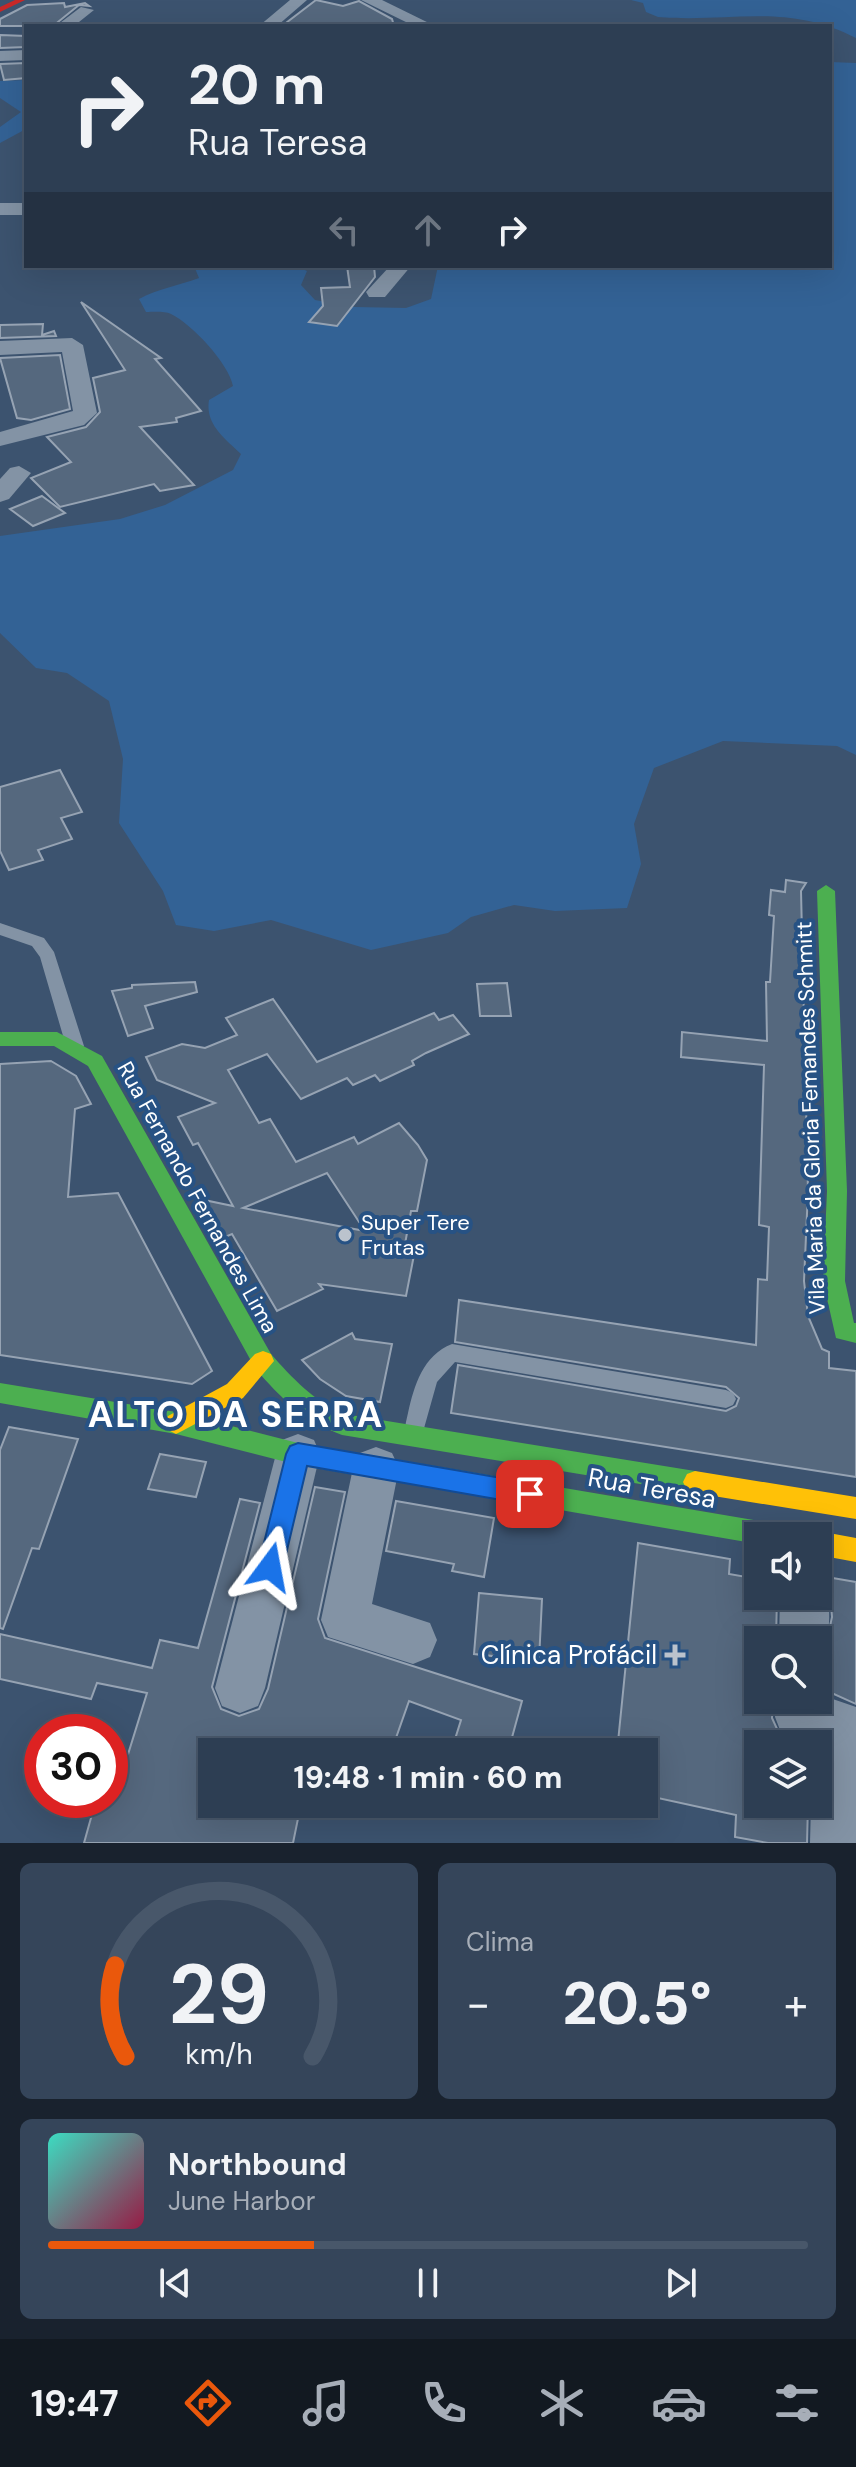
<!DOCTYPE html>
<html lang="pt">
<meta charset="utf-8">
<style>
body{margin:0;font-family:"DM Sans",sans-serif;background:#35455a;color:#f1f3f6;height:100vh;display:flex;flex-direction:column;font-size:30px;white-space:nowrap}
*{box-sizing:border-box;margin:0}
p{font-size:26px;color:#a7aeb8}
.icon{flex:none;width:44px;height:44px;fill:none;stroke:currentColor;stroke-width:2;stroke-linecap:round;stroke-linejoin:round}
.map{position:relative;height:1843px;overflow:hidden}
.panel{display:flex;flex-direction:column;gap:20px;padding:20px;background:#19222e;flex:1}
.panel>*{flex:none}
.hud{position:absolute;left:24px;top:24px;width:808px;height:244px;border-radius:0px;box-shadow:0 8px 32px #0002,0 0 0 2px #48576a;background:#2d3e53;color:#f1f3f6;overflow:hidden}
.tools{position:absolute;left:744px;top:1522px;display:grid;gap:16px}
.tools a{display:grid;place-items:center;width:88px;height:88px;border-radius:0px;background:#2d3e53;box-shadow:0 8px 32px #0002,0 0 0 2px #48576a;font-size:40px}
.speed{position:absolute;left:24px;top:1714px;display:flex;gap:16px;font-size:40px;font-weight:700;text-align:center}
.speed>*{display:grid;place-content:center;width:104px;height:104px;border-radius:50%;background:#2d3e53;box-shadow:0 8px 32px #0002,0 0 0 2px #48576a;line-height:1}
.speed .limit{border:12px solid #d22;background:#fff;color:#111}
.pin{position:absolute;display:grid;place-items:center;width:68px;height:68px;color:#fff;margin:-34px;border-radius:16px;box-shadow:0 4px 12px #0006}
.me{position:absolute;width:88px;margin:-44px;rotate:13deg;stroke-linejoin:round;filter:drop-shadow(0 0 6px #0008)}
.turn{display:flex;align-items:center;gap:28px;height:168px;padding:0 32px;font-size:36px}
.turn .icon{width:104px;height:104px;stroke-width:2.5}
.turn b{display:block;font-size:56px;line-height:68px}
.lanes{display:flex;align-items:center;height:76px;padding:0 32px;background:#0003;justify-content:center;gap:40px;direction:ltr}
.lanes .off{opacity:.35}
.big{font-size:60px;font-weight:800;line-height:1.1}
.panel .tile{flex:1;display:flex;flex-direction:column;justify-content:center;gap:12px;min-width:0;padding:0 28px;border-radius:12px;background:#35455a}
.panel .dial{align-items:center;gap:0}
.dial svg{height:208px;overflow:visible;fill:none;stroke:#48576a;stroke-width:7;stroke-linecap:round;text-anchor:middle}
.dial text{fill:#f1f3f6;stroke:none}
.song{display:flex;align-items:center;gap:24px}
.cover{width:96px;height:96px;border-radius:12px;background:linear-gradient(135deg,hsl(170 70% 55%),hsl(340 70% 35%))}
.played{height:8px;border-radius:4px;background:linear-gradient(90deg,#ea580c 35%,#48576a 35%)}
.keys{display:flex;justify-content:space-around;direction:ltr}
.heat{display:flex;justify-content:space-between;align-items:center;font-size:44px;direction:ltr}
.panel .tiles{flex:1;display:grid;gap:20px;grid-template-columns:1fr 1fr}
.tile:last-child{grid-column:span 2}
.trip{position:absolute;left:198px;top:1738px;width:460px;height:80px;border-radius:0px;background:#2d3e53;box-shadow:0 8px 32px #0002,0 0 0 2px #48576a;font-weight:800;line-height:80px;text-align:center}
.menu{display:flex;height:128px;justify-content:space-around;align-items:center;background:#121921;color:#a7aeb8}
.menu .icon{width:56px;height:56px}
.menu .active{color:#ea580c}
.menu b{font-size:36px;color:#f1f3f6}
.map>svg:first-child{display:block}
.green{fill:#336295}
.building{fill:#55687e;stroke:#96a3b3;stroke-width:2;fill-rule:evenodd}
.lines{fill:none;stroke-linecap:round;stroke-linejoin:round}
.lane{fill:#8393a5;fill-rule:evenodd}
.street{fill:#8393a5;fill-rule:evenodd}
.fast{fill:#4caf50;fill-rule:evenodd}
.slow{fill:#ffc107;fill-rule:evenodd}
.jam{fill:#c62828;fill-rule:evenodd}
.route{fill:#1a73e8;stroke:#114b97;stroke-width:2}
.poi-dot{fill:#bbc3cd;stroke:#275284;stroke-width:3}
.labels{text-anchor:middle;stroke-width:8;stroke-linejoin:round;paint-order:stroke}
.street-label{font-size:22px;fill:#fff;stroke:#275284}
.poi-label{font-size:22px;fill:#fff;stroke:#275284;text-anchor:start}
.near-street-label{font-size:26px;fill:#fff;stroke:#275284}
.near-poi-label{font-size:26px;fill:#fff;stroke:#275284;text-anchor:end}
.near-district-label{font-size:36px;font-weight:bold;letter-spacing:2px;fill:#fff;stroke:#275284}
</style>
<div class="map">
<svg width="856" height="1843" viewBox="0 0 856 1843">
<rect width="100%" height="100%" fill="#3c536f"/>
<g class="green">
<path d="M 631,0 L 856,0 L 856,38 C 785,2 731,23 658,17 L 646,12 L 643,3 Z"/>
<path d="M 830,62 L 856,63 L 856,755 L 837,746 L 723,741 L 654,768 L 634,824 L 641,864 L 627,908 L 555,911 L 514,905 L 471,917 L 448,933 L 371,950 L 271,920 L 214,931 L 176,925 L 163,891 L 119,823 L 123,759 L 109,701 L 67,673 L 36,668 L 0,633 L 0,536 L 120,519 L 165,505 L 233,470 L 241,454 C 224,438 205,424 209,400 L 233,386 C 229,364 192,324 171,314 C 165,311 153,312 146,312 L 139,299 C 159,288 178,286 199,278 L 194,266 L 296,266 L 307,271 L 301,285 L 315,300 L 354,307 L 406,308 L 431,299 L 438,266 L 830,266 Z"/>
<polygon points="26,80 26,129 0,143 0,127 21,112 0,98 0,81"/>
</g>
<g class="building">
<polygon points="316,0 343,6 359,1 392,19 394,26 282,26"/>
<polygon points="64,3 65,7 85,3 89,6 79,5 53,26 0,26 0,19 27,5"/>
<polygon points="0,35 26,36 26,47 0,48"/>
<polygon points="26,63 26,78 4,80 0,64"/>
<polygon points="347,266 374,266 375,277 337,326 309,322 323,306 321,288 350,287"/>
<polygon points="81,302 161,358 155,359 201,411 176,418 177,422 140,427 194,485 160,491 154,484 60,507 31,478 71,462 47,437 86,427 100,412 93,378 125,370"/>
<polygon points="43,324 42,335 54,331 56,336 0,338 0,325"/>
<polygon points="60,355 70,409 31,420 17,418 0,358"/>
<polygon points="42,496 65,513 33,526 10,509"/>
<polygon points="60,770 82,812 61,818 72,839 38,850 43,860 9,870 0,851 0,787"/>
<polygon points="786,880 806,883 801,891 808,1191 804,1281 808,1316 822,1349 829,1352 829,1368 856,1371 856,1477 451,1413 458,1365 726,1411 736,1406 739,1398 726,1387 455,1342 459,1300 756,1345 758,1279 767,1280 769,1227 759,1225 764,1065 681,1057 682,1032 767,1041 766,982 770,982 774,916 769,915 771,890 785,892"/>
<polygon points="195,982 197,992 145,1006 153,1028 128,1036 112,991 132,988 132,985"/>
<polygon points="507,983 511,1016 480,1016 477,984"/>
<path d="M 273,999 L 317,1062 L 434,1013 L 439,1020 L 453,1015 L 469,1034 L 426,1053 L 412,1061 L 414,1065 L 380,1081 L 375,1075 L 353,1085 L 347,1078 L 301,1099 L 267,1054 L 228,1070 L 259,1123 L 270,1119 L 296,1162 L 354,1137 L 358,1144 L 399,1123 L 418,1145 L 427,1160 L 417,1211 L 411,1211 L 405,1244 L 414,1255 L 406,1296 L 319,1284 L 323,1289 L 277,1311 L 232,1234 L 225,1237 L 204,1200 L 233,1206 L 198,1143 L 193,1145 L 178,1117 L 215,1103 L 157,1080 L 146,1057 L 182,1044 L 205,1048 L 237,1035 L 226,1018 ZM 327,1173 L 365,1231 L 243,1208 Z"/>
<polygon points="51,1061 76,1076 91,1104 75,1109 68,1197 118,1193 212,1371 192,1384 0,1355 0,1064"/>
<polygon points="352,1333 355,1339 392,1344 380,1402 346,1396 320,1379 302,1360"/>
<polygon points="9,1427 78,1439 39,1549 32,1548 3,1629 0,1628 0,1450"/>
<polygon points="160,1454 206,1462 196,1497 148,1489"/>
<polygon points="315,1487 345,1492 318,1619 325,1638 522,1701 508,1752 451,1752 461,1720 409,1701 391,1752 212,1752 203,1804 301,1804 293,1843 84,1843 96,1800 110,1800 110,1761 125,1764 147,1693 97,1683 91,1699 0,1679 0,1634 152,1668 160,1640 198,1648 240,1499 260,1503 212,1687 221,1709 239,1716 259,1709 268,1689"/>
<polygon points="396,1501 494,1518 484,1577 452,1571 454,1564 386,1551"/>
<polygon points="638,1543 730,1559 729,1574 758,1579 758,1596 777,1596 776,1640 758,1640 758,1700 773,1700 772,1718 784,1744 758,1744 758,1804 808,1804 807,1843 768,1843 735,1837 736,1815 644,1795 644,1752 617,1752"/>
<polygon points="821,1576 856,1582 856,1704 825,1690 824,1654 832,1617 830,1594"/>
<polygon points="479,1593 542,1599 539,1661 474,1654"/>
</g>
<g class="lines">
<g class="lane">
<polygon points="0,923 44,938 54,952 84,1046 81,1051 69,1051 66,1046 40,957 32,946 0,935"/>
<path d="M 452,1344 L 726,1390 L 733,1393 L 736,1399 L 733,1405 L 726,1408 L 455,1362 L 437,1382 L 421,1439 L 414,1441 L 407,1439 C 403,1430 406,1423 408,1413 C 414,1386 423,1355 452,1344 Z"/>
</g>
<g class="street">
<polygon points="290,0 307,0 277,26 259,26"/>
<polygon points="361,0 382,0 435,26 414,26"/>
<polygon points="81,7 94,10 74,26 56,26"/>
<polygon points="26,50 26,60 0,61 0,51"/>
<rect x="0" y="203" width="26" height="12"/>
<polygon points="390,266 411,266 385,297 369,297 366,292"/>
<polygon points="72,338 83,345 97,413 84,425 0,446 0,432 73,411 62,352 0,355 0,341"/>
<polygon points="19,466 31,473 9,499 0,502 0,479 10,468"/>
<polygon points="298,1434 314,1440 320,1454 265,1688 258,1706 240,1713 222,1706 215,1688 276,1454 282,1440"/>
<polygon points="376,1447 392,1453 399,1468 372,1604 430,1623 437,1640 430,1657 413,1664 328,1637 321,1620 353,1468 360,1453"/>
<path d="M 818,1578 C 834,1595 832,1640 818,1658 L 818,1640 L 779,1640 L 780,1596 L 818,1596 Z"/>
<polygon points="818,1682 824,1696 856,1707 856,1843 810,1843 811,1804 818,1804 818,1744 782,1735 775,1717 776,1700 818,1700"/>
</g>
<g class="fast">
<polygon points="826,885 835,891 847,1191 845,1281 854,1323 856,1323 856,1343 836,1338 823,1281 827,1191 817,891"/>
<path d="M 0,1032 L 57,1032 L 102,1056 L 271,1354 C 292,1378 314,1401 344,1414 L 695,1471 L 703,1474 L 707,1482 L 703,1490 L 695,1493 L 342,1435 C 305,1421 280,1398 255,1368 L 88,1066 L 54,1046 L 0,1046 Z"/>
<polygon points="0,1383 176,1412 298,1443 778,1524 787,1528 790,1536 758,1536 758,1544 298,1465 176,1434 0,1403"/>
</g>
<g class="slow">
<polygon points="263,1351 271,1354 274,1361 243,1398 184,1430 176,1434 168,1430 164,1423 168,1416 227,1384 255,1354"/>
<polygon points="695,1471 856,1497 856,1519 695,1493 687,1490 683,1482 687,1474"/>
<polygon points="818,1531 856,1538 856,1562 818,1555 818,1536 809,1536"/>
</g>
<polygon class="jam" points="15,0 25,0 0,12 0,7"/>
</g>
<polygon class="route" points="298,1443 530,1483 539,1486 543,1494 539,1502 530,1505 307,1466 283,1567 279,1576 270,1579 261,1576 258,1567 286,1454 290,1446"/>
<g class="poi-dot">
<circle cx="345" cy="1235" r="8"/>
<path d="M671 1643h8v8h8v8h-8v8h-8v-8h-8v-8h8z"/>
</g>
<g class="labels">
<g class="street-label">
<text transform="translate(810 1118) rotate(-92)" y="8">Vila Maria da Gloria Femandes Schmitt</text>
<text transform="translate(198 1197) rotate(61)" y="8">Rua Fernando Fernandes Lima</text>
</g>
<g class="poi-label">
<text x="361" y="1230">Super Tere<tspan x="361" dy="25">Frutas</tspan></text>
</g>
<g class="near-street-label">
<text transform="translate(652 1488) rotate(10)" y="9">Rua Teresa</text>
</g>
<g class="near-poi-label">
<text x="657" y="1664">Clínica Profácil</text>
</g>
<g class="near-district-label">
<text x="236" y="1427">ALTO DA SERRA</text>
</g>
</g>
</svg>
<div class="tools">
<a><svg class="icon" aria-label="sound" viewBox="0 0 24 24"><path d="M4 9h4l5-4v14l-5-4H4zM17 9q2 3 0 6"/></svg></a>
<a><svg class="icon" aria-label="search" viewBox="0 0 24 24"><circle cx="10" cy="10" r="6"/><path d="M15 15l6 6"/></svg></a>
<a><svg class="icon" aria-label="layers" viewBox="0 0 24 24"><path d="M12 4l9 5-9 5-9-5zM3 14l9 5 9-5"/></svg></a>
</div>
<div class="speed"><div class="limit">30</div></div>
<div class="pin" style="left:530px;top:1494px;background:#d93025"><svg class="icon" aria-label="arrive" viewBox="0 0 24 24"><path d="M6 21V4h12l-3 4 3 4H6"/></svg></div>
<svg class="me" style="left:270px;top:1567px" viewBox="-20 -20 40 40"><path d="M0-17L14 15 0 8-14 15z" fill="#1a73e8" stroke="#fff" stroke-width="4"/></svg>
<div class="trip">19:48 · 1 min · 60 m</div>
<div class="hud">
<div class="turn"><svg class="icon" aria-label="right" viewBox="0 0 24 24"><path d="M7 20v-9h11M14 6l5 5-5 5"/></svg><div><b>20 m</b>Rua Teresa</div></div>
<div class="lanes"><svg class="icon off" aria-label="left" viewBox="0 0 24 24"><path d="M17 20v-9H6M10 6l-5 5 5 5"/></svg><svg class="icon off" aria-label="ahead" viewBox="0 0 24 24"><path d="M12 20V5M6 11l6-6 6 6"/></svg><svg class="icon" aria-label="right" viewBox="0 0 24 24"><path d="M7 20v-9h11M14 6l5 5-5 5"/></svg></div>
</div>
</div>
<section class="panel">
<div class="tiles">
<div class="tile dial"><svg viewBox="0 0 100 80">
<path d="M14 69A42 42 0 1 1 86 69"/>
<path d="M14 69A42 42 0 0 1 10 34" stroke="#ea580c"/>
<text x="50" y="56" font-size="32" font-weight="700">29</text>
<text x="50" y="72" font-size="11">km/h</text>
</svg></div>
<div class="tile"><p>Clima</p>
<div class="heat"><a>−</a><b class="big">20.5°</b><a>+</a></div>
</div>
<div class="tile">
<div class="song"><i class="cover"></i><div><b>Northbound</b><p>June Harbor</p></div></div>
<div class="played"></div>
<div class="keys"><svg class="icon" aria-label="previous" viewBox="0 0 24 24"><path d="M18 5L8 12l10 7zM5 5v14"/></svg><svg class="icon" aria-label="pause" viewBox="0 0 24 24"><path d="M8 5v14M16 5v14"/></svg><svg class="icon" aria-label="next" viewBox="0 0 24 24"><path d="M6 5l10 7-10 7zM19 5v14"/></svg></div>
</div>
</div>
</section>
<nav class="menu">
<b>19:47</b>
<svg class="icon active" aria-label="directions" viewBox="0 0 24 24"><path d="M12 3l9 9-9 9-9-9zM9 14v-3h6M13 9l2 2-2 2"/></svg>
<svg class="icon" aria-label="music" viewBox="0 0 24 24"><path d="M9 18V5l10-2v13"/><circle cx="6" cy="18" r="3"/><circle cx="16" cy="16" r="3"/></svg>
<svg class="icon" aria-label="phone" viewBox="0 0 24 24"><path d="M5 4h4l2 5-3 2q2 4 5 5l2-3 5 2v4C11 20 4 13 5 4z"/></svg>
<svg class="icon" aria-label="climate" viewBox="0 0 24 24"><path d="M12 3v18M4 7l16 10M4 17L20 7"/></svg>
<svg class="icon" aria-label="car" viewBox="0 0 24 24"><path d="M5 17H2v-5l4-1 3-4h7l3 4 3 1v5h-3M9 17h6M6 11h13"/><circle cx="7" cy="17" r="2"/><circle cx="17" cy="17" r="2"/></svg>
<svg class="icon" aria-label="filters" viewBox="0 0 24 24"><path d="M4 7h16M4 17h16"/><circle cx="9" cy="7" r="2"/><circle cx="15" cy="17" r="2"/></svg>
</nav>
